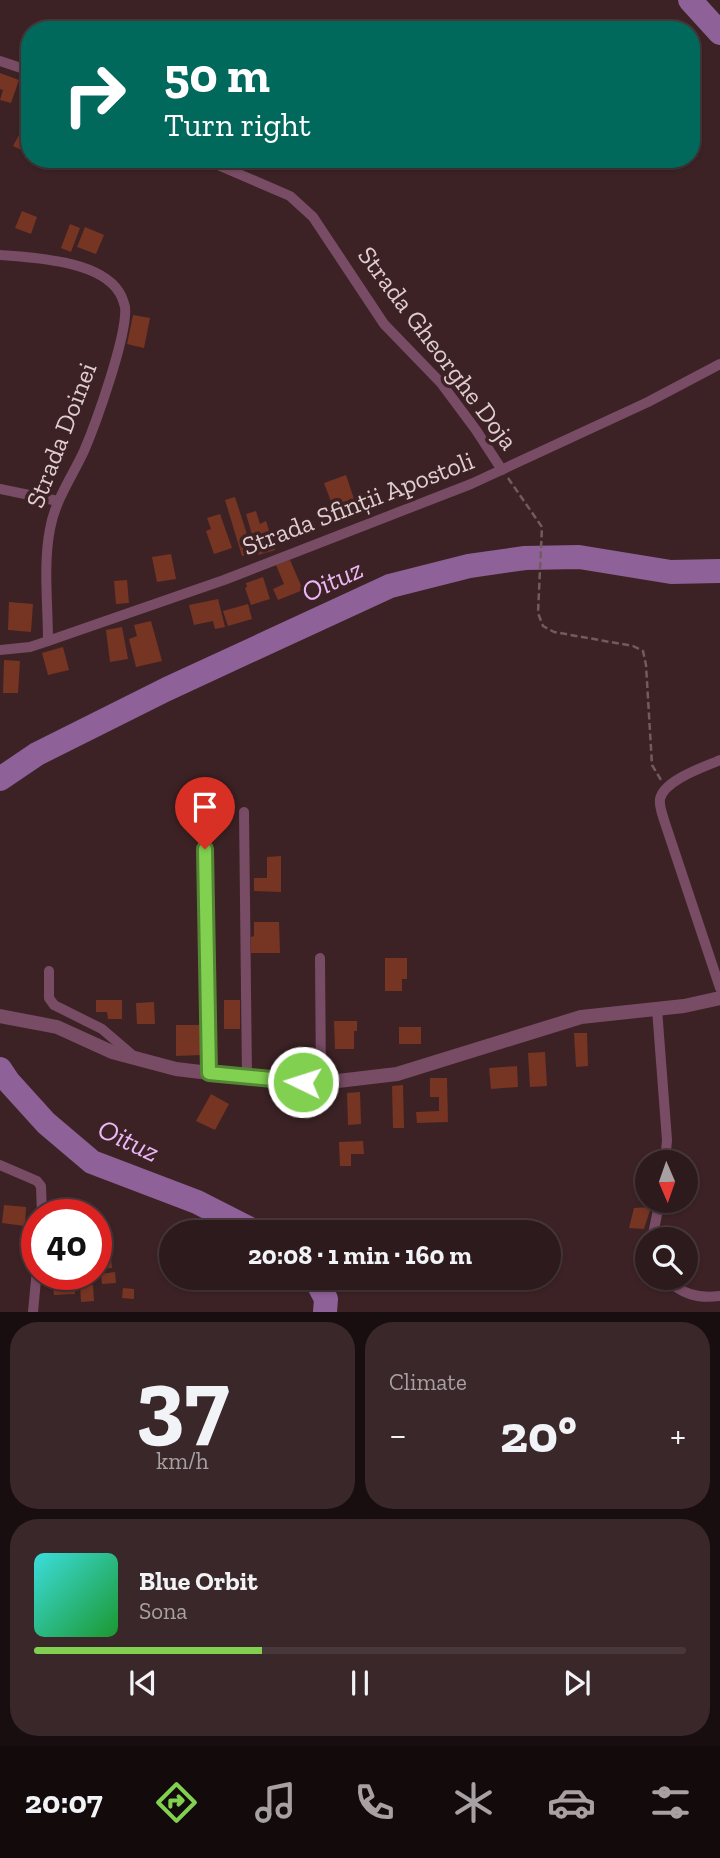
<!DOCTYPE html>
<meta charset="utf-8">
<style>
body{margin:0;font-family:"Zilla Slab",serif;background:#392729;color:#f1f3f6;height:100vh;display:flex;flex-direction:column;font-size:26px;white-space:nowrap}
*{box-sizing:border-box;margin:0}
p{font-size:23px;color:#a7a1a3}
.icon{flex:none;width:38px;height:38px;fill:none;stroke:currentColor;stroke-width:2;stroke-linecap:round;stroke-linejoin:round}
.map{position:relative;height:1312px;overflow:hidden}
.drawer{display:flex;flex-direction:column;gap:10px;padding:10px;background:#190e0f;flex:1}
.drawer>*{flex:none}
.hud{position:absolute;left:21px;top:21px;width:679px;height:147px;border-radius:28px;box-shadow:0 2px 5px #0004,0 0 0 2px #48383b;background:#00695c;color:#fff;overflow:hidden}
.needle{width:46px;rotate:178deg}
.controls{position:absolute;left:635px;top:1150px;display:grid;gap:14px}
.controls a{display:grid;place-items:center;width:63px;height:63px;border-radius:50%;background:#2d1a1c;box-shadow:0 2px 5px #0004,0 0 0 2px #48383b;font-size:35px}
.speed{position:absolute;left:21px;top:1199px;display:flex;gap:14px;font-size:35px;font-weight:700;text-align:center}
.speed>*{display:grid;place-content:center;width:91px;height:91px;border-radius:50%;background:#2d1a1c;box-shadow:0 2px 5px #0004,0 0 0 2px #48383b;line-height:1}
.speed .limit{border:10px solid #d22;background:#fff;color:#111}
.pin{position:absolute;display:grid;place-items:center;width:60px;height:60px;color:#fff;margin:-72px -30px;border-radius:50% 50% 50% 0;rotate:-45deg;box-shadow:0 0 7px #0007}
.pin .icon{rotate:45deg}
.me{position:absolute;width:77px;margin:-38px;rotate:274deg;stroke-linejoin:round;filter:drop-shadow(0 0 5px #0008)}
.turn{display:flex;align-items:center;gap:24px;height:147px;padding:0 28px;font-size:32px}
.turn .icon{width:91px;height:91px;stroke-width:2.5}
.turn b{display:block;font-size:49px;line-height:60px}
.big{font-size:52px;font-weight:700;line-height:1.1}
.drawer .tile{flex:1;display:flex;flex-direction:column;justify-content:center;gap:10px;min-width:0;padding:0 24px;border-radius:28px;background:#392729}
.drawer .dial{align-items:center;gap:0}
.dial b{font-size:91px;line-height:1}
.song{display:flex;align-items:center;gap:21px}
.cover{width:84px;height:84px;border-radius:10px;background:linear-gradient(135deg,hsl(180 70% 55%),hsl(130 70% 35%))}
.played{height:7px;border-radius:4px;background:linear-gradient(90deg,#81d050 35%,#48383b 35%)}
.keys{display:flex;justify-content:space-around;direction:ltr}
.heat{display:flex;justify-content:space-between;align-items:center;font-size:38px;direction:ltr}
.drawer .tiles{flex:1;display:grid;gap:10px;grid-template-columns:1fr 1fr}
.tile:last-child{grid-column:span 2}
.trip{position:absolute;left:159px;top:1220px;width:402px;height:70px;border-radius:35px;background:#2d1a1c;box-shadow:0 2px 5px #0004,0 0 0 2px #48383b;font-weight:700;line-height:70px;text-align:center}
.menu{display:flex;height:112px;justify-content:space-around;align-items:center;background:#120a0b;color:#a7a1a3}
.menu .icon{width:49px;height:49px}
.menu .selected{color:#81d050}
.menu b{font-size:32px;color:#f1f3f6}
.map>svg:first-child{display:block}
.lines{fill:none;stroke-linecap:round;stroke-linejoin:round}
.river{stroke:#8e6198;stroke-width:24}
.building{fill:#763423}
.path{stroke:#725b5d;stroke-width:2.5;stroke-dasharray:7 3.5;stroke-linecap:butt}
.minor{stroke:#794c65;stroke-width:10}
.tertiary{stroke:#794c65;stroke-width:14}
.route-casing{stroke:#548734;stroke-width:18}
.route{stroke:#81d050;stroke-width:12}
.labels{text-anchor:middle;stroke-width:7;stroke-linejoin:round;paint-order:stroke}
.street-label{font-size:26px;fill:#dfcdcf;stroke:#3c2225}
.water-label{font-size:28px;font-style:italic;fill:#ebb7f6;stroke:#3c2225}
</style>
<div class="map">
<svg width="720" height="1312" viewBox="0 0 720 1312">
<rect width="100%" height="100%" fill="#3c2225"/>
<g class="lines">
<g class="river">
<polyline points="690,0 720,33"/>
<polyline points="0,779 37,754 167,689 390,586 469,566 525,558 579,557 671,572 720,571"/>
<polyline points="0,1069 8,1081 46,1123 92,1162 197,1202 256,1232"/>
<polyline points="315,1278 326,1299 325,1312"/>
</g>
</g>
<g class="building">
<polygon points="0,73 19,80 11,103 0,100 3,90 0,89"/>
<polygon points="25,124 30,127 30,154 13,146"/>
<polygon points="86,159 104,159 101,166"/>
<polygon points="22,211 37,217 31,234 15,228"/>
<polygon points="70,224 80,228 71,252 61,248"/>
<polygon points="85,227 104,235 96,254 77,247"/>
<polygon points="133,315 150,318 144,348 127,344"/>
<polygon points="346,475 356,505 335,512 324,483"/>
<polygon points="235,497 253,553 242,556 225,500"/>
<polygon points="256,511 260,524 266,521 275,550 258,555 246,514"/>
<polygon points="220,514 232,548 214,554 206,531 211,529 207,518"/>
<polygon points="171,554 176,579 157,582 152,557"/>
<polygon points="290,560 303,590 278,600 273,589 284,584 276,565"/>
<polygon points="263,577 270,599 251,605 245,588 247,587 246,583"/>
<polygon points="127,580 129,603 116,604 114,581"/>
<polygon points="218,599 225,627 215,629 213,621 194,625 189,605"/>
<polygon points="9,602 33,604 31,632 8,630"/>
<polygon points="248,604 252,619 228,626 223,611"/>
<polygon points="151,621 162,661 136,667 129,639 137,636 134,625"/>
<polygon points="122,627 128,659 110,662 106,630"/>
<polygon points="63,647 69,670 48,675 42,653"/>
<polygon points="4,660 20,661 18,693 3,693"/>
<polygon points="281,856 281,892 254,891 254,878 267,878 267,857"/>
<polygon points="254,922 279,922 280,953 251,953 251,937 254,936"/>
<polygon points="385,958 407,958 407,979 402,979 402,991 385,991"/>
<polygon points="96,1000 122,1000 122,1019 108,1019 107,1012 96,1012"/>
<rect x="224" y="1000" width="16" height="29"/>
<polygon points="154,1002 155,1024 137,1024 136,1003"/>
<polygon points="334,1021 357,1021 357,1031 354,1031 354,1049 335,1049"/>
<polygon points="176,1025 202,1025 202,1055 176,1056"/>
<rect x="399" y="1027" width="22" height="17"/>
<polygon points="574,1033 587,1033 588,1066 576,1067"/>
<polygon points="545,1052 547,1086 530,1087 528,1053"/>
<polygon points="517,1066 518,1087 491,1089 489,1068"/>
<polygon points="430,1078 447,1078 448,1122 417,1123 416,1112 439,1111 439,1097 430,1097"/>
<polygon points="403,1085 404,1128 393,1128 392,1086"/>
<polygon points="360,1092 361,1124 348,1125 347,1093"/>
<polygon points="211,1094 229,1104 215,1130 196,1121"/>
<polygon points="363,1141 364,1154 351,1154 351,1166 340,1166 339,1142"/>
<polygon points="4,1205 26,1207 25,1226 2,1223"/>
<polygon points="651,1207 644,1229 629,1228 634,1208"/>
<polygon points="109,1238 112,1268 96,1269 96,1239"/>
<polygon points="115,1272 116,1283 102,1284 101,1274"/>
<polygon points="52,1274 74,1274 75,1294 54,1295"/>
<polygon points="80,1285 93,1285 94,1301 81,1302"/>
<polygon points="123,1288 134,1289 134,1299 122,1298"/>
</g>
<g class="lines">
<polyline class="path" points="508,478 542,527 538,613 543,626 554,632 633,646 643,651 646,665 652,765 661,780"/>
<g class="minor">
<polyline points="0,61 30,71"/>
<polyline points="204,159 290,196 313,217 384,324 441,383 476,430 502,470"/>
<path d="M 0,255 C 34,258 99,260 119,292 C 121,295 124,303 125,307 C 128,334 96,423 84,451 C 72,477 55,500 50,529 C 43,565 48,604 48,641"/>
<polyline points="0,489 58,501"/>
<polyline points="0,650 30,647 48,641 224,580 471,484 648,402 720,364"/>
<path d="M 720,760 C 704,767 664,780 660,799 C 659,806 662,813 664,820 L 720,988"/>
<polyline points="244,812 247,1078"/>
<polyline points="205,849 209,1073"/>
<polyline points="320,958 321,1083"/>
<polyline points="49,971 49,998 54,1005 102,1029 137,1059"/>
<polyline points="657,1009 667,1140 665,1162"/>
<polyline points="0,1165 37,1181 41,1186 42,1214"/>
<polyline points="652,1239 660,1200"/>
<path d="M 665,1278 C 682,1294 697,1299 720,1296"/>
<polyline points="33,1312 37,1269"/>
</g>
<polyline class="tertiary" points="0,1016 57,1027 112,1052 176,1069 284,1082 321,1083 397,1074 581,1017 684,1006 720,998"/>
</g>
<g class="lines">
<defs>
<polyline id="route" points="205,849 209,1073 303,1082"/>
</defs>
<use href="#route" class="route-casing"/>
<use href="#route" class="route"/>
</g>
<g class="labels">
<g class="street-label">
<text transform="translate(438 348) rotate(53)" y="9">Strada Gheorghe Doja</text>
<text transform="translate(61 435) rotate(-69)" y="9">Strada Doinei</text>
<text transform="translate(358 503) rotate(-21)" y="9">Strada Sfinții Apostoli</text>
</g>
<g class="water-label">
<text transform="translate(332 580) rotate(-25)" y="10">Oituz</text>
<text transform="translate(129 1140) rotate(25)" y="10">Oituz</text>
</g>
</g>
</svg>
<div class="controls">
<a><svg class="needle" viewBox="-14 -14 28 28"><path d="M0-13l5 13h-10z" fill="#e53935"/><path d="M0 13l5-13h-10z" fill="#a7a1a3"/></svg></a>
<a><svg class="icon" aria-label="search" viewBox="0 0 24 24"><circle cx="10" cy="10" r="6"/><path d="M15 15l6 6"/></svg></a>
</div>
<div class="speed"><div class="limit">40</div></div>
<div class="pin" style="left:205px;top:849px;background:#d93025"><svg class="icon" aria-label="arrive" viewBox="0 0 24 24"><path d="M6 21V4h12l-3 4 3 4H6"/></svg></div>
<svg class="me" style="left:303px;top:1082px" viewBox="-20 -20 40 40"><circle r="17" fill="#81d050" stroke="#fff" stroke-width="3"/><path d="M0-11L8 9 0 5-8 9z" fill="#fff"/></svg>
<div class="trip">20:08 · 1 min · 160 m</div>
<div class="hud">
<div class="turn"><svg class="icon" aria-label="right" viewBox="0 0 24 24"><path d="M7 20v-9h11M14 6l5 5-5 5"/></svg><div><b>50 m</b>Turn right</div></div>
</div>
</div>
<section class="drawer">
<div class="tiles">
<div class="tile dial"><b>37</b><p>km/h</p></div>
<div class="tile"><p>Climate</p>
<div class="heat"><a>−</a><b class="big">20°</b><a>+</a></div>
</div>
<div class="tile">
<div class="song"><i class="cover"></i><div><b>Blue Orbit</b><p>Sona</p></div></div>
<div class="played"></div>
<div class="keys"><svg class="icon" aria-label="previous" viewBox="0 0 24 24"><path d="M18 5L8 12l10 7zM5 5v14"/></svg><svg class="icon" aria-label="pause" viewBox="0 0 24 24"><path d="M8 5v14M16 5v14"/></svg><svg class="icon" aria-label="next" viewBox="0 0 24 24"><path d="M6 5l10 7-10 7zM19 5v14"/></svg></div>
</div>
</div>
</section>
<nav class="menu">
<b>20:07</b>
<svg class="icon selected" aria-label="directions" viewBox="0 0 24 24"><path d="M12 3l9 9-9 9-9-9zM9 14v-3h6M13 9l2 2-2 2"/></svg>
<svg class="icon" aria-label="music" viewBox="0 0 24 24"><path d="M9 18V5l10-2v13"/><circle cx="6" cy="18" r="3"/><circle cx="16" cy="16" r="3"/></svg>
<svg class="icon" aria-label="phone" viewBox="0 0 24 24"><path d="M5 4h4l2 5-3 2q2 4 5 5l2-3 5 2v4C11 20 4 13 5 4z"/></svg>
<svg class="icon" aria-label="climate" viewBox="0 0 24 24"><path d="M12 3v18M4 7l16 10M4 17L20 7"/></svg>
<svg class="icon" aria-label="car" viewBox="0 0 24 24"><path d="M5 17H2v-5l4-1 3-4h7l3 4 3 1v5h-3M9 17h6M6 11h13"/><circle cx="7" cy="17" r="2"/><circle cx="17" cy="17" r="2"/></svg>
<svg class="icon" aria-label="filters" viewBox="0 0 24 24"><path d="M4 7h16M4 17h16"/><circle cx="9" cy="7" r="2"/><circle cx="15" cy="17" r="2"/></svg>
</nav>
